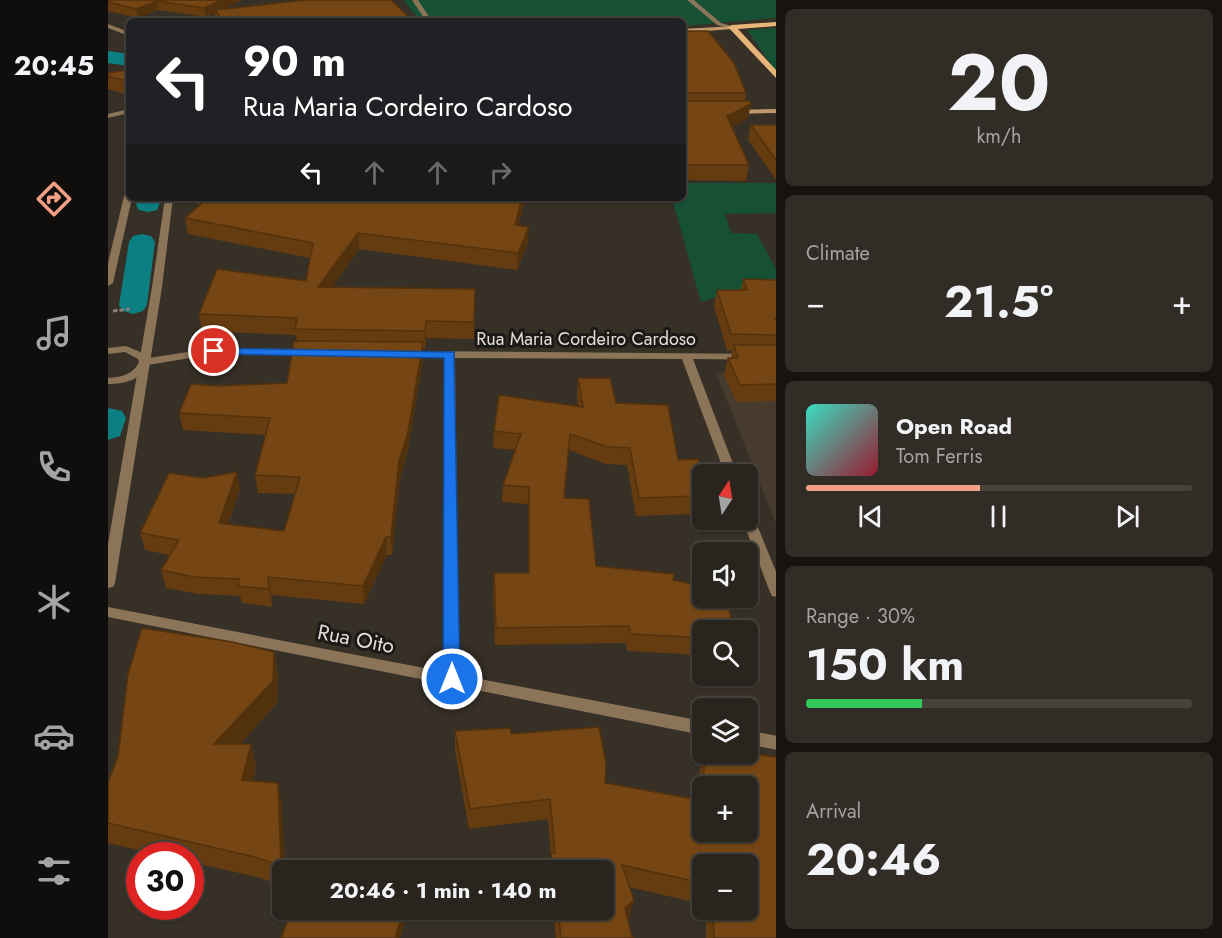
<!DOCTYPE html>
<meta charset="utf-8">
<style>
body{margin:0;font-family:Jost,sans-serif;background:#312c26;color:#f1f3f6;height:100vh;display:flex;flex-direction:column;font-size:22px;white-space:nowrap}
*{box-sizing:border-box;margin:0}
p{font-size:20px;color:#a5a4a4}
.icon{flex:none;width:33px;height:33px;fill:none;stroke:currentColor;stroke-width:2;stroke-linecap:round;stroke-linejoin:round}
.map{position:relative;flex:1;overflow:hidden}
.details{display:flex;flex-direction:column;gap:9px;padding:9px;background:#171410;width:446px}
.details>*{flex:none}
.hud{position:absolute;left:18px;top:18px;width:560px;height:183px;border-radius:9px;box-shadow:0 2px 4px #0004,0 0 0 2px #45413b;background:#202124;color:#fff;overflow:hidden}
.needle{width:39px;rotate:12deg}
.controls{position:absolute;left:584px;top:464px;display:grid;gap:12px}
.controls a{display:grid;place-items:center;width:66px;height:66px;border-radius:9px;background:#29241d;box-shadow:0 2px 4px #0004,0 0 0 2px #45413b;font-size:30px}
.speed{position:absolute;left:18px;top:842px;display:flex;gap:12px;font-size:30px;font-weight:700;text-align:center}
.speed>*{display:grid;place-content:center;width:78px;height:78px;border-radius:50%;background:#29241d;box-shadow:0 2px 4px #0004,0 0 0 2px #45413b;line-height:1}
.speed .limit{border:9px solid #d22;background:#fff;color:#111}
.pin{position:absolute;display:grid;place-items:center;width:51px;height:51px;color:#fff;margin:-26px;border:3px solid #fff;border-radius:50%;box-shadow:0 2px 6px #0007}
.me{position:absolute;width:66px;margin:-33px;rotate:0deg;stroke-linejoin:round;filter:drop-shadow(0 0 4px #0008)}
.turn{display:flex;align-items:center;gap:21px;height:126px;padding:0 18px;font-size:27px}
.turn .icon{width:78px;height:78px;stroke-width:2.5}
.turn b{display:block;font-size:42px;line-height:51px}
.lanes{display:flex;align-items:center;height:57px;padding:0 18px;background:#0003;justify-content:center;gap:30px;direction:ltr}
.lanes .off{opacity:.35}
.big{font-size:45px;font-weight:700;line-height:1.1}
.details .tile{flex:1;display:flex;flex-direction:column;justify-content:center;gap:9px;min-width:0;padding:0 21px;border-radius:9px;background:#312c26}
.details .dial{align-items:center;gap:0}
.dial b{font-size:78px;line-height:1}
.song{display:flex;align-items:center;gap:18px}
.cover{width:72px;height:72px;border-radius:9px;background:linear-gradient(135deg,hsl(170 70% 55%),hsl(350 70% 35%))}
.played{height:6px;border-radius:3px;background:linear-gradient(90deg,#f39f84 45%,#45413b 45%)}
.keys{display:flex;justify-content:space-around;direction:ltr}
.heat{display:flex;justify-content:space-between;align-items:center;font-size:33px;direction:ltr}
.charge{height:9px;border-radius:4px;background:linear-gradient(90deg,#34c759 30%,#45413b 0)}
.trip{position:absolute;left:164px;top:860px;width:342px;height:60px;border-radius:9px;background:#29241d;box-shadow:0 2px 4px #0004,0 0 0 2px #45413b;font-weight:700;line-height:60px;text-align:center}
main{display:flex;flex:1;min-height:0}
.menu{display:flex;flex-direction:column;width:108px;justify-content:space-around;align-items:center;background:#100e0c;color:#a5a4a4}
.menu .icon{width:42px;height:42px}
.menu .on{color:#f39f84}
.menu b{font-size:27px;color:#f1f3f6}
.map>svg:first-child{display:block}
.built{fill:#473b2e}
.green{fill:#165135}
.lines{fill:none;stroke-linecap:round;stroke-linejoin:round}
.canal{fill:#0c7f82;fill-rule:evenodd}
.path{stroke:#847e77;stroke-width:3;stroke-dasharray:4.5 2;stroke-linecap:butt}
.service{fill:#8c7458;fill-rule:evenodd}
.minor{fill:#8c7458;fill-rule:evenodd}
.tertiary{fill:#8c7458;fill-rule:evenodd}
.secondary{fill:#bf986b;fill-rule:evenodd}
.primary{fill:#e7b57a;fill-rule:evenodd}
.wall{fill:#653c10}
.shaded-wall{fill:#52310d}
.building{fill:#754613;stroke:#52310d;stroke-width:1.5;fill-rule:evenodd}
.route{fill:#1a73e8;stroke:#114b97;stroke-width:1.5}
.labels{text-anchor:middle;stroke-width:6;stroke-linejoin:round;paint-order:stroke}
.street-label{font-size:18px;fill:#e3ded9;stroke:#1c1815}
.near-street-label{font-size:21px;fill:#e3ded9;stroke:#1c1815}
</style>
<main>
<nav class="menu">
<b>20:45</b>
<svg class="icon on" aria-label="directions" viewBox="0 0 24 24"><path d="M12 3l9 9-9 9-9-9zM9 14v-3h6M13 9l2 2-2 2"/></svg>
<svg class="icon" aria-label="music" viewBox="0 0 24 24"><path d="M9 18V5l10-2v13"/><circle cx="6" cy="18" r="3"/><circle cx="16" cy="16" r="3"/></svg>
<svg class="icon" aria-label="phone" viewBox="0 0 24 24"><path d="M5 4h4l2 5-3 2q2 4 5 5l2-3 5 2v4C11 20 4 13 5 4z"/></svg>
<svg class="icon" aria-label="climate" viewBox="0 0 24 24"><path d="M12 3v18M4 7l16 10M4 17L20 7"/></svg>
<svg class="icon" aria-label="car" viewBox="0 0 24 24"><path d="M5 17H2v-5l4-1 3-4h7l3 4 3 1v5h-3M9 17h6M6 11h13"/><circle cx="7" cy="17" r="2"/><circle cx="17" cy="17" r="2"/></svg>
<svg class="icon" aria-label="filters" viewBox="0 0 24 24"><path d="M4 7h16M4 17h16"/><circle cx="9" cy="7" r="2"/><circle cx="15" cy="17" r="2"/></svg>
</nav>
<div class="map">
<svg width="669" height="938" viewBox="0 0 669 938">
<rect width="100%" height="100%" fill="#373027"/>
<polygon class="built" points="668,371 668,524 608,373"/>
<g class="green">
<polygon points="295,0 668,0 669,18 575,26 574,21 313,21"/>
<polygon points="668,28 668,72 639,30"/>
<polygon points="575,183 668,183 668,213 617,214 623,233 649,234 668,269 668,291 626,292 593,302 564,198 574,198"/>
</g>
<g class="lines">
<g class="canal">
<polygon points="0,51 21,54 21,66 0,63"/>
<polygon points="30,198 54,198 49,210 40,212 31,210 28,205"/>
<polygon points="34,234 43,236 47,242 39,305 35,311 25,314 15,311 11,305 21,242 25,236"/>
<polygon points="0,408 14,411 18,418 12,436 0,440"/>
</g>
<polyline class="path" points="5,311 22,309"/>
<g class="service">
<polygon points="304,0 310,0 324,21 318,21"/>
<polygon points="579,0 586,0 613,23 627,27 624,29 609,25"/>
</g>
<g class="minor">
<polygon points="0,24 21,32 21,36 0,28"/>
<path d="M 18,346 L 39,355 L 41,358 L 106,348 L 199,349 L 204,352 L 199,355 L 106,354 L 40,365 C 32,380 17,384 0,384 L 0,378 C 13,377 25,375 31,362 L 30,359 L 17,352 L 0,354 L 0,348 Z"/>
<polygon points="301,351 669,354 669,360 585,359 629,474 617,474 574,359 347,358 351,675 594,721 594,735 0,617 0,607 337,672 337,357 297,356 296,354 297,352"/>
<polygon points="639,511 645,515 669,574 669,597 664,596 662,592 634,519 639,519"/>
<polygon points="639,730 669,736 669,750 639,744"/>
</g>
<g class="tertiary">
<polygon points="21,109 21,113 0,118 0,114"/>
<polygon points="21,189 21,198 24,198 5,283 0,286 0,263 17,192"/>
<polygon points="57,198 65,198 54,287 7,583 5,587 0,588 0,544 44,287"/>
</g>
<g class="secondary">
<polygon points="626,26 627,27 624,29 574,33 574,29"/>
<polygon points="669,109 669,113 627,114 623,112 627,110"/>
</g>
<polygon class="primary" points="669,22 669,26 630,29 669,71 669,79 620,27 624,25"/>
</g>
<g class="wall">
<polygon points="0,0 134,0 115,9 305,21 108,21 107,13 98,17 50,10 30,18 0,11"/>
<polygon points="574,31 638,93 637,101 640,118 624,127 641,165 638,181 574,180"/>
<polygon points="21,70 21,95 0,89 0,73"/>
<polygon points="643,125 669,125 669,181 640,140"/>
<polygon points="80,198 417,198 410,225 420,243 409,270 251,249 224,287 367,289 366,339 318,338 317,348 315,348 315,359 300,449 292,478 284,555 279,555 256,604 163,595 164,607 134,603 132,596 91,594 58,588 53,570 62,555 37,550 32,533 132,489 120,524 176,531 187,494 150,493 147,475 158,435 75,430 71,413 111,386 179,383 189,341 188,335 94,331 91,314 198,281 202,258 80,234 77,218 92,204 81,202"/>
<polygon points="507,198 558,198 557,200 508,201"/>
<polygon points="635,279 669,280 669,401 628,402 616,375 620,358 623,358 624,351 619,351 606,306 609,290 633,290"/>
<polygon points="470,378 508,403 570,460 594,474 594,485 586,514 528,516 519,465 497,464 461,450 456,498 488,566 565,580 594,630 594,658 577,654 519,651 518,643 387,645 385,590 386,573 420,573 420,504 394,502 395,485 407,450 385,448 386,431 470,406 469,395"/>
<polygon points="166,652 170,675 169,703 132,744 148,766 145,781 174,805 174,886 153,878 82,862 82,855 52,855 0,843 0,783"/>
<polygon points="347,731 403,734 497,783 588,799 593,764 596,753 637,753 669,938 598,938 598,909 639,909 594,864 594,904 521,887 521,919 520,920 524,937 526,938 448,938 445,909 495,909 495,870 441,870 443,856 440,819 361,829 347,751"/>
</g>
<g class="shaded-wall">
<polygon points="114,0 134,0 108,12 107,10 107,13 98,17 96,8"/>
<polygon points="49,1 50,10 30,18 28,9"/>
<polygon points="643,104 640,118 617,131 619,116"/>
<polygon points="414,198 417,198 407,241 407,225"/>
<polygon points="421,227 420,243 409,270 410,253"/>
<polygon points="250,233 251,249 212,304 210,287"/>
<polygon points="318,321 318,338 317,348 317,331"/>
<polygon points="315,342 315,359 300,449 292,478 284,555 283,537 291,461"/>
<polygon points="129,472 132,489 114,540 111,523"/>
<polygon points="594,479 594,485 592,495 590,496 589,483"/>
<polygon points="278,537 279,555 256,604 255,586"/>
<polygon points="160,577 163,595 164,607 161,589"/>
<polygon points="166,652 170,675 169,703 111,766 106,744"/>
<polygon points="143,744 148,766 140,802 134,780"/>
<polygon points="170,783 174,805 177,870 174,870 174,873 173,866"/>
<polygon points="526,900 521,919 512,927 517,908"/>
<polygon points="296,909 297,909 297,921 292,938 287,938"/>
</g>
<g class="building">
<polygon points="0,0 114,0 96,8 49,1 28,9 0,2"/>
<polygon points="197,0 283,0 305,21 115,21 107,10"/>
<polygon points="574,31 600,31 626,63 638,93 576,93 575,101 642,101 643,104 619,116 641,165 574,165"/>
<polygon points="21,70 21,82 0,76 0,73"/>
<polygon points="643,125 669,125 669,161"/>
<polygon points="100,198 414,198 407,225 421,227 410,253 250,233 210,287 367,289 366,322 318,321 317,331 187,329 189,318 91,314 109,269 198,281 205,243 77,218"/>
<polygon points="635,279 669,280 669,319 667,319 669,321 669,335 623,334 609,290 639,290"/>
<polygon points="186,341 315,342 300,432 291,461 283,537 278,537 255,586 160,577 161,589 130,586 131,579 86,577 53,570 71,540 32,533 61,473 95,478 129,472 111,523 176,531 192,477 147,475 162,418 71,413 83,384 111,386 179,383"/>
<polygon points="626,345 669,345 669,384 632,385 620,358 630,358"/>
<polygon points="470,378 502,378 508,403 560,405 570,460 590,459 594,474 594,479 589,483 590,496 531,498 522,448 500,447 462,434 456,498 481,499 488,566 566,574 565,580 594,586 594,597 620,597 624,630 594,630 594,640 581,637 522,634 521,626 388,628 386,573 421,573 421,487 395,485 413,434 386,431 391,395 475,407"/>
<polygon points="34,628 124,642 166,652 165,681 106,744 143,744 134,780 170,783 173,866 147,857 0,823 0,783 10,756 20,674"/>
<path d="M 491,727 L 498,763 L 497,783 L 592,800 L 598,753 L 637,753 L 669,757 L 669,938 L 606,938 L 605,909 L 639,909 L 639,864 L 594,864 L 594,883 L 514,865 L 526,900 L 517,908 L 524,937 L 526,938 L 453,938 L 450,909 L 495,909 L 495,870 L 445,870 L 443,853 L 447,853 L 442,799 L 362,809 L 347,731 L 402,728 L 403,734 ZM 594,786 L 639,786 L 639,831 L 594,831 Z"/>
<polygon points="184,909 296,909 287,938 173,938"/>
</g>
<polygon class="route" points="106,348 346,352 352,679 350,684 338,684 335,679 336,358 102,354 102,349"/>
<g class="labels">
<g class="street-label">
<text x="478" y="345">Rua Maria Cordeiro Cardoso</text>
</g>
<g class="near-street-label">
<text transform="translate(248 639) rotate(11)" y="7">Rua Oito</text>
</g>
</g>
</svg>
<div class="controls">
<a><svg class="needle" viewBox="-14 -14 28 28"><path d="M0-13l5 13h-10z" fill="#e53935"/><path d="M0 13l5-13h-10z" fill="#a5a4a4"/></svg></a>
<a><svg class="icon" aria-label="sound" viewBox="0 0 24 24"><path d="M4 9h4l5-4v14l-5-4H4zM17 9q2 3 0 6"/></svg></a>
<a><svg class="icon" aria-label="search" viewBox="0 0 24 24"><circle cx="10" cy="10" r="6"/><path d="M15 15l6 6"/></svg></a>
<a><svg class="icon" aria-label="layers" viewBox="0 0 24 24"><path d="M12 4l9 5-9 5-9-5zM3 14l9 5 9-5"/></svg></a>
<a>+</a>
<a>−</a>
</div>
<div class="speed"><div class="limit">30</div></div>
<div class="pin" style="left:106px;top:351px;background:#d93025"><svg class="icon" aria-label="arrive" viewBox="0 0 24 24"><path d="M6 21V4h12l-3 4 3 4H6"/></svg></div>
<svg class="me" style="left:344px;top:679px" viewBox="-20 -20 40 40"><circle r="17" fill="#1a73e8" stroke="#fff" stroke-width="3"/><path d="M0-11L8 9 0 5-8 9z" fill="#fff"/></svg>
<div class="trip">20:46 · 1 min · 140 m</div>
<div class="hud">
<div class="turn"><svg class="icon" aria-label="left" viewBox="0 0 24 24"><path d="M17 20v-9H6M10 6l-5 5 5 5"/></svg><div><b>90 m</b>Rua Maria Cordeiro Cardoso</div></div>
<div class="lanes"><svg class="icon" aria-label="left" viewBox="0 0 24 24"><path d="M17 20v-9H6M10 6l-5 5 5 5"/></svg><svg class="icon off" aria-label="ahead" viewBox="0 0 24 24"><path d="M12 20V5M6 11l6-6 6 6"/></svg><svg class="icon off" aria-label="ahead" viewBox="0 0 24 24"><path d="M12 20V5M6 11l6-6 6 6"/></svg><svg class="icon off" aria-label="right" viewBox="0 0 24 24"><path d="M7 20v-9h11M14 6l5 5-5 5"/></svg></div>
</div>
</div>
<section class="details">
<div class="tile dial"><b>20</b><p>km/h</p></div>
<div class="tile"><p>Climate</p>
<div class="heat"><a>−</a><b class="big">21.5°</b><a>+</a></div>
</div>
<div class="tile">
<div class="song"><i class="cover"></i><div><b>Open Road</b><p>Tom Ferris</p></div></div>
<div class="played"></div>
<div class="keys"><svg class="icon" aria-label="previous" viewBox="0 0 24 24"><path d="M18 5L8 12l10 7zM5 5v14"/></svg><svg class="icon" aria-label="pause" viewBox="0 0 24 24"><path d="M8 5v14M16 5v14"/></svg><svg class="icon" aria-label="next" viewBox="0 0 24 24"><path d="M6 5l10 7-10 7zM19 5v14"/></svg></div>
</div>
<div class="tile"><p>Range · 30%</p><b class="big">150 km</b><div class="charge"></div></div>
<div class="tile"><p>Arrival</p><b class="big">20:46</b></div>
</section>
</main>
